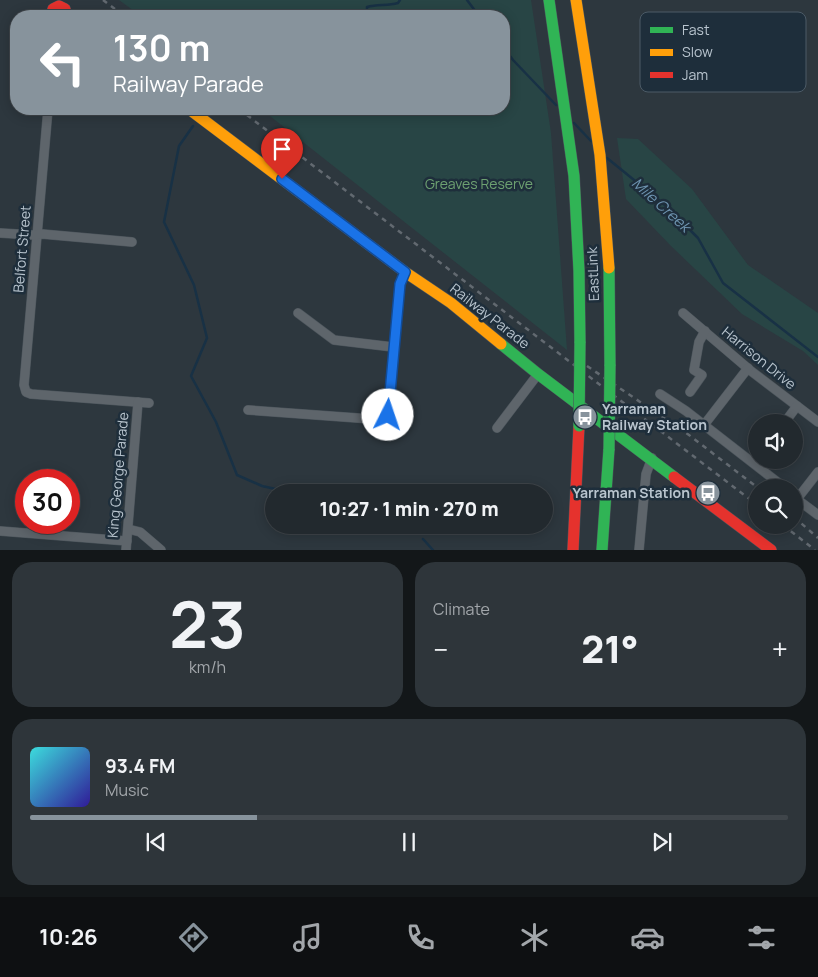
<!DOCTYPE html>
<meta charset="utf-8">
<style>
body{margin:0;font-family:Manrope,sans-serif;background:#2e353a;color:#f1f3f6;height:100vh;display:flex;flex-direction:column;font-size:19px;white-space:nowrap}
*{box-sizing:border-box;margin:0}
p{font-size:16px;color:#a2a6aa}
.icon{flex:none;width:28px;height:28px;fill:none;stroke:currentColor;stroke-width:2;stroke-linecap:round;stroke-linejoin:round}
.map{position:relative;height:550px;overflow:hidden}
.side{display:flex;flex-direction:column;gap:12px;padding:12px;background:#131719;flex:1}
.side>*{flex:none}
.hud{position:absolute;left:10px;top:10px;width:500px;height:105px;border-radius:20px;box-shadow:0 2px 12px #0003,0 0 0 1px #3f454a;background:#87939c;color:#fff;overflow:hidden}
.controls{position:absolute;left:748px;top:414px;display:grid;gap:10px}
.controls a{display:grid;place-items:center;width:55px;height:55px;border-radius:50%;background:#22292e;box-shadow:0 2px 12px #0003,0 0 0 1px #3f454a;font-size:25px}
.speed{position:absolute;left:15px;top:469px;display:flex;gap:10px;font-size:25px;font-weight:700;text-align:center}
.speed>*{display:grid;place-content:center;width:65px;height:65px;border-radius:50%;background:#22292e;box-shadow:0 2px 12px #0003,0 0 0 1px #3f454a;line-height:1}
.speed .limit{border:8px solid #d22;background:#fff;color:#111}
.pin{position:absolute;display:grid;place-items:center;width:42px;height:42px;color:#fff;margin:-51px -21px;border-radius:50% 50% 50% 0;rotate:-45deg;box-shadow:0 0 5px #0007}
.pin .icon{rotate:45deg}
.me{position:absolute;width:55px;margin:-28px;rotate:4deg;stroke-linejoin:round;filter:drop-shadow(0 0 4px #0008)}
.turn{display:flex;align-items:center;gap:18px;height:105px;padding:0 20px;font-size:22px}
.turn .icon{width:65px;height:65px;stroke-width:2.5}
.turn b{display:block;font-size:35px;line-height:42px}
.big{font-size:38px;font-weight:800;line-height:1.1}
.side .card{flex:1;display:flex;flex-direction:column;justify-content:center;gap:8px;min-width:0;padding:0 18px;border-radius:20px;background:#2e353a}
.side .dial{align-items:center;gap:0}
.dial b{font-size:65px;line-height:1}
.song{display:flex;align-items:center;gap:15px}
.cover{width:60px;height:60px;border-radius:8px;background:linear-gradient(135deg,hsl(180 70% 55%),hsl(250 70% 35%))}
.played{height:5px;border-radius:2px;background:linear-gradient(90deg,#87939c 30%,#3f454a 30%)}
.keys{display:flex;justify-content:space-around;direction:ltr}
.heat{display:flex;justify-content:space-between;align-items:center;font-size:28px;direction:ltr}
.side .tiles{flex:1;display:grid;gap:12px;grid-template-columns:1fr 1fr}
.card:last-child{grid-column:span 2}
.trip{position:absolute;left:265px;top:484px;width:288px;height:50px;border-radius:25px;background:#22292e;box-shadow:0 2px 12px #0003,0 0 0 1px #3f454a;font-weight:800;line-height:50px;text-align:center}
.menu{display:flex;height:80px;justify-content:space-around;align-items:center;background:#0e1012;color:#a2a6aa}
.menu .icon{width:35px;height:35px}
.menu .selected{color:#87939c}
.menu b{font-size:22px;color:#f1f3f6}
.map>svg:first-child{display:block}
.green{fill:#284545}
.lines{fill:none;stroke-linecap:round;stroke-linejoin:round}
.stream{stroke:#183145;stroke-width:2.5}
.street-casing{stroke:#4b545b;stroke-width:10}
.fast-casing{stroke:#4b545b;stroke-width:12}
.slow-casing{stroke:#4b545b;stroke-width:12}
.jam-casing{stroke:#4b545b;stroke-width:12}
.street{stroke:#5e656b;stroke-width:9}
.fast{stroke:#30b455;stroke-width:11}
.slow{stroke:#ff9f0a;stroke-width:11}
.jam{stroke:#e5322d;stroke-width:11}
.rail{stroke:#626970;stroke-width:2.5;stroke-dasharray:5 5;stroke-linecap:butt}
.fast-bridge-casing{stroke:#4a5359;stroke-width:12;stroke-linecap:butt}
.fast-bridge{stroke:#30b455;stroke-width:11}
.route-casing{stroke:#114b97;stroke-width:12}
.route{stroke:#1a73e8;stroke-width:9}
.labels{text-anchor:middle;stroke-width:5;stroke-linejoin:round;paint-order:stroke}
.park-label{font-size:14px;fill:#6da171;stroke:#1e2e3b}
.street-label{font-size:14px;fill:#b8c4ce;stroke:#1e2e3b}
.poi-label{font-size:14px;font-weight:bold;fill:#b8c4ce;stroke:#1e2e3b;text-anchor:start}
.water-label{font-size:15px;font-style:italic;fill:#6e94b0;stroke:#1e2e3b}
.key{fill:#1e2e3b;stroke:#4c5b67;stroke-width:1}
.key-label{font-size:14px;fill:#b8c4ce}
</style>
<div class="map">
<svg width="818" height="550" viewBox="0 0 818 550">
<rect width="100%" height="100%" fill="#2d373e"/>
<g class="green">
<polygon points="119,0 531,0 551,133 567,350 261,109 504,109 504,16 141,16"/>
<polygon points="617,138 638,139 692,189 748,265 818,313 818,365 803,351 742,314 671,246 626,199"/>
</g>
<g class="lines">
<g class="stream">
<polyline points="467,0 479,16"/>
<path d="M 367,16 L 367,7 C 378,4 387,6 398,3 L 400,0"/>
<polyline points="504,48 513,60 556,105"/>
<polyline points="574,123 591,141"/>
<polyline points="193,126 179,146 164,222 194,285 207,338 191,376 216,422 237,475 262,486 289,492"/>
<polyline points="607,158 666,206 698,238 723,283 818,357"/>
<polyline points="354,525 367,528"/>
<polyline points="423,539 433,550"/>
</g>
<defs>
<g id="street">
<polyline points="48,109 24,385 26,392 31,394 149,403"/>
<polyline points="0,233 33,235 42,234 132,242"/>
<polyline points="298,313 334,340 393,347"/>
<polyline points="683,313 751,371 818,422"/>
<polyline points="690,392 702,375 694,370 699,342 705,331"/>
<polyline points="660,394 686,411 785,488"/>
<polyline points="248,410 385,420 388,415 400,284 405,272"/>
<polyline points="785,422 797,406"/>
<polyline points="704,425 748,368"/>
<polyline points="497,428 538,374"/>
<polyline points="794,497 818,515"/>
<polyline points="797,499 818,472"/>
<polyline points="128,529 140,532 161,550"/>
<polyline points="0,531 127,541"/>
<polyline points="126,550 138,402"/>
<polyline points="639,550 646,474 652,458"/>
</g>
<g id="fast">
<polyline points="549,0 574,176 579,271 580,343"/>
<polyline points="609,268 610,366"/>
<polyline points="501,344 538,374 674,477"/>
<polyline points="602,550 609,449"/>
</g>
<g id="slow">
<polyline points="576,0 600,155 609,268"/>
<polyline points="189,109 405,272 451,303 501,344"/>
</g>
<g id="jam">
<polyline points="52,16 53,9 59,6 65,9 66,16"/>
<polyline points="674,477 771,550"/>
<polyline points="573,550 579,426"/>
</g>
</defs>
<use href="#street" class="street-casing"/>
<use href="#fast" class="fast-casing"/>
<use href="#slow" class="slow-casing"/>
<use href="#jam" class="jam-casing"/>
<use href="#street" class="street"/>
<use href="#fast" class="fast"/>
<use href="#slow" class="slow"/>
<use href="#jam" class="jam"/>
<g class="rail">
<polyline points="103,0 124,16"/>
<polyline points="239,109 756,504"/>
<polyline points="587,366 689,435 758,488"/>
<polyline points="794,517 818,538"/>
<polyline points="783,525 815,550"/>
</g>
<defs>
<g id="fast-bridge">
<polyline points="579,426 580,343"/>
<polyline points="609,449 610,366"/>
</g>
</defs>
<use href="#fast-bridge" class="fast-bridge-casing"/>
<use href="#fast-bridge" class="fast-bridge"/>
</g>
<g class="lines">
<defs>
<polyline id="route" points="282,179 405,272 400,284 388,415"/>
</defs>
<use href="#route" class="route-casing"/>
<use href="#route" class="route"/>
</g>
<defs>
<symbol id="bus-disc" viewBox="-11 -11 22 22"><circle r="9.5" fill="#87939c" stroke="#1e2e3b"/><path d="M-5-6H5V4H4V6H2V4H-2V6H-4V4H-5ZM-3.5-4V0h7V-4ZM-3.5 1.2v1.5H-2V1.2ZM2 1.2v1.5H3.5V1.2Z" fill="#fff"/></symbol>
</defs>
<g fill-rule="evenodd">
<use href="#bus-disc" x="571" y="403" width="28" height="28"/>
<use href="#bus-disc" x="694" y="479" width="28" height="28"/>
</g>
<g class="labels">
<g class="park-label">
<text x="479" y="189">Greaves Reserve</text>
</g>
<g class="street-label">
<text transform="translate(22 249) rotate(-85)" y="5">Belfort Street</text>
<text transform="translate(593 274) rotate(-92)" y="5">EastLink</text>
<text transform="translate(490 316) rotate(38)" y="5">Railway Parade</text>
<text transform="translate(759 358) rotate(39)" y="5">Harrison Drive</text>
<text transform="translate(118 475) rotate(-85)" y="5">King George Parade</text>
</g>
<g class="poi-label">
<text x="602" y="414">Yarraman<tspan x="602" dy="16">Railway Station</tspan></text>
<text x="690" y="498" text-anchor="end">Yarraman Station</text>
</g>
<g class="water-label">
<text transform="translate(661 205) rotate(42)" y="5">Mile Creek</text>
</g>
</g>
<rect x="640" y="12" width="166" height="80" rx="8" class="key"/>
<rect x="650" y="27" width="23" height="6" fill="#30b455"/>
<rect x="650" y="49" width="23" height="7" fill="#ff9f0a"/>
<rect x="650" y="72" width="23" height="6" fill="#e5322d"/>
<g class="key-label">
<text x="682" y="35">Fast</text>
<text x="682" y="57">Slow</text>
<text x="682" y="80">Jam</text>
</g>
</svg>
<div class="controls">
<a><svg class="icon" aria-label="sound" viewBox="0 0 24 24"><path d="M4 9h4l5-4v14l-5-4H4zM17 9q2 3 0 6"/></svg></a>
<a><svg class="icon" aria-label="search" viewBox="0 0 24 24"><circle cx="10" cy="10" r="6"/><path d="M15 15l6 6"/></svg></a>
</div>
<div class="speed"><div class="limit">30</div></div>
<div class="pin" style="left:282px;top:179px;background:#d93025"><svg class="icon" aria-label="arrive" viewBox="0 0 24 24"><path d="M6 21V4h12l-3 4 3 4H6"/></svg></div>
<svg class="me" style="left:388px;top:415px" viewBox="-20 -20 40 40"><circle r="19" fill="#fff"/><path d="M0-13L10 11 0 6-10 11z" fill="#1a73e8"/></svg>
<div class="trip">10:27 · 1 min · 270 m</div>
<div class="hud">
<div class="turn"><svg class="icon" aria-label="left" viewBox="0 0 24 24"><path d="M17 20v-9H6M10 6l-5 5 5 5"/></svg><div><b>130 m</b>Railway Parade</div></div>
</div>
</div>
<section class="side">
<div class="tiles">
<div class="card dial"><b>23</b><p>km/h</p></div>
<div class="card"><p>Climate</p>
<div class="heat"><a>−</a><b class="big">21°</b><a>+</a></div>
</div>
<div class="card">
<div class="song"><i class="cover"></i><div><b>93.4 FM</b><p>Music</p></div></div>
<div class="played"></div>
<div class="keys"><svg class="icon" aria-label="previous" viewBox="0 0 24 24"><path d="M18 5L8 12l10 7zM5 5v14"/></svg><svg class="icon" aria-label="pause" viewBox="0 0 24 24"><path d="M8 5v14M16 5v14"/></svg><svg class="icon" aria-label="next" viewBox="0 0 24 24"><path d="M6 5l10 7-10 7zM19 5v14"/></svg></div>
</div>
</div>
</section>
<nav class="menu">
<b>10:26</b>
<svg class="icon selected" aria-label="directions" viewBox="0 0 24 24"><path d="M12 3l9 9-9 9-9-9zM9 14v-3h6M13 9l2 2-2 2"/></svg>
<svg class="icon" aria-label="music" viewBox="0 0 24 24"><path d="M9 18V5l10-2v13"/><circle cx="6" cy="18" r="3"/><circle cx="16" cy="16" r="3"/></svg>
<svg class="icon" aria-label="phone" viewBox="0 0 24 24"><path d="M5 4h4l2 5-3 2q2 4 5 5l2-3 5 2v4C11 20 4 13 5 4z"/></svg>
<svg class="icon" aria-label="climate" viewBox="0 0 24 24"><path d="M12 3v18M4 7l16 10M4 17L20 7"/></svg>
<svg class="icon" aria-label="car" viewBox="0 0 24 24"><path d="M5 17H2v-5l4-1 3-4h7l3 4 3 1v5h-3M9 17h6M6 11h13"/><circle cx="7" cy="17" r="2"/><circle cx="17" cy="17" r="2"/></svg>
<svg class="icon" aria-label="filters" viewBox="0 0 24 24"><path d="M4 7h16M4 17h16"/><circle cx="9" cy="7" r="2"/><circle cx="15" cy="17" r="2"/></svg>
</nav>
